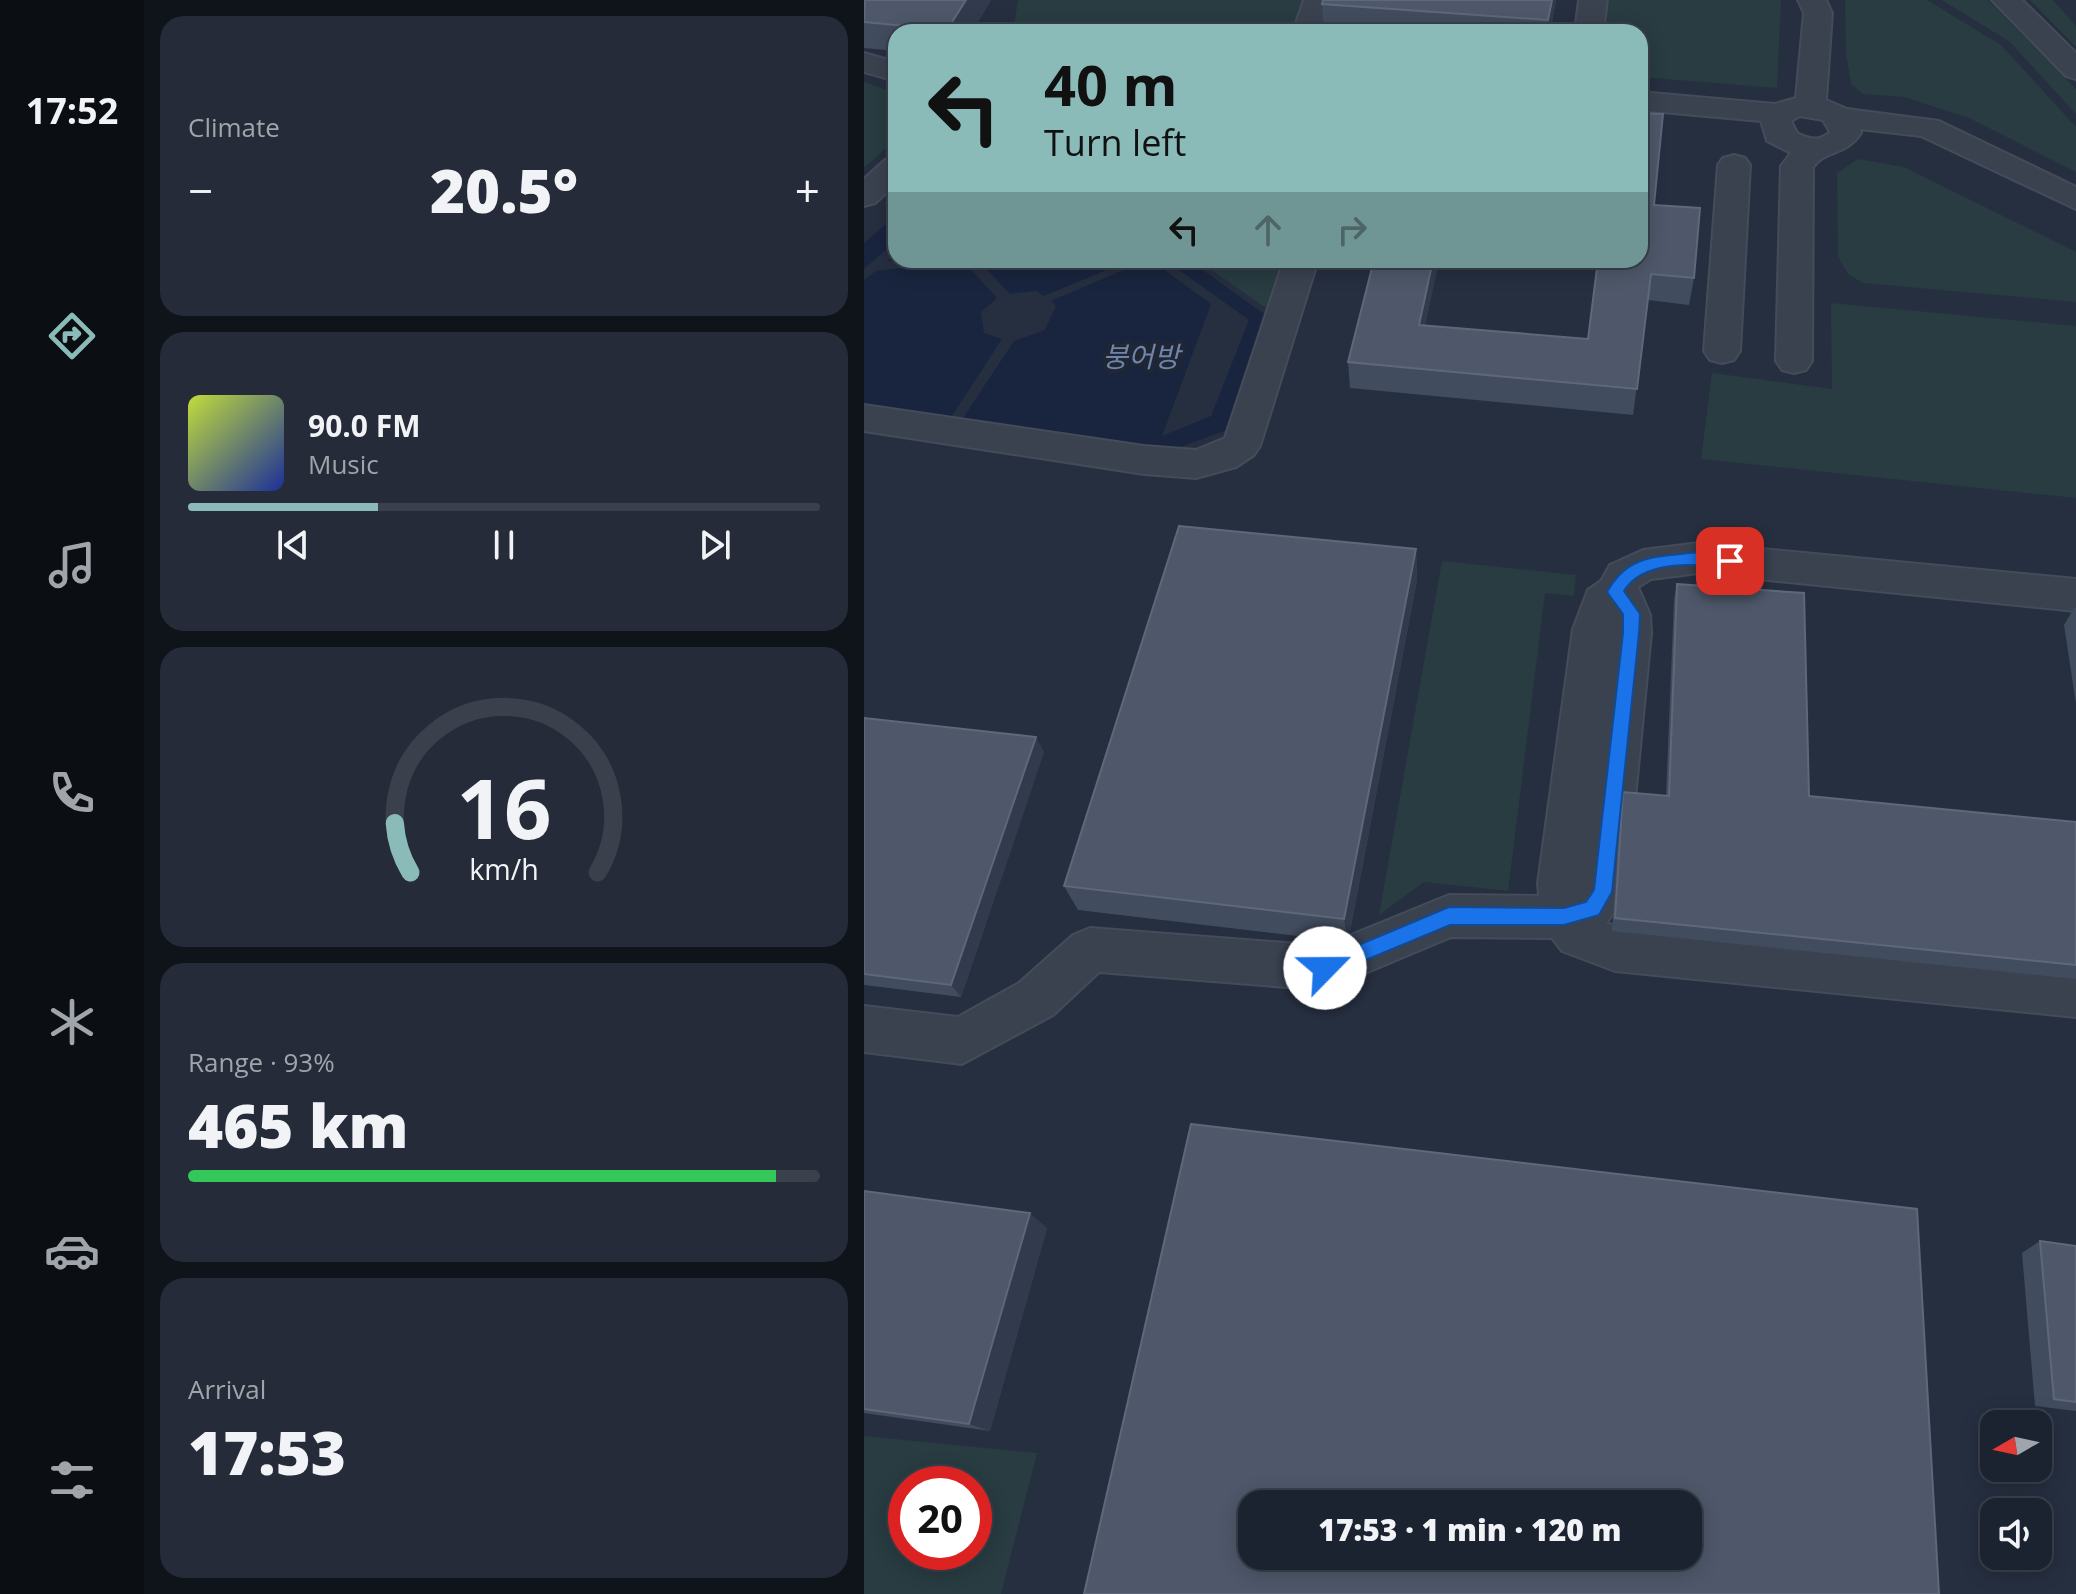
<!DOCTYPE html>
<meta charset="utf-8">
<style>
body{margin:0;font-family:"Open Sans","Noto Sans KR",sans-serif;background:#252b38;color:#f1f3f6;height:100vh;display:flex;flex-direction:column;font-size:30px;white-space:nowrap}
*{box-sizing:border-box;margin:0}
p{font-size:26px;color:#a0a4ab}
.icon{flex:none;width:44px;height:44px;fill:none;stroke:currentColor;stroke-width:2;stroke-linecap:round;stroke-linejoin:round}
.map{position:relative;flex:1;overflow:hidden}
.panel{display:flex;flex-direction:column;gap:16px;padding:16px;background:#0f131a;width:720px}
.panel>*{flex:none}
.guide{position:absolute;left:24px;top:24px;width:760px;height:244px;border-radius:24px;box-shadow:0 4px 20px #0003,0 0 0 2px #3a404c;background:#8bbbb9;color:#111;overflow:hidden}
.needle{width:52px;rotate:261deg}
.tools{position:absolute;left:1116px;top:1410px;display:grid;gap:16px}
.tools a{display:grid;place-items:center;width:72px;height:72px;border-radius:16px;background:#1c2330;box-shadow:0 4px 20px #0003,0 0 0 2px #3a404c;font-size:40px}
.speed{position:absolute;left:24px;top:1466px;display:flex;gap:16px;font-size:40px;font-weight:700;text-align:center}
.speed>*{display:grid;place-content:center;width:104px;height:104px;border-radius:50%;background:#1c2330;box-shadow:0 4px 20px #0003,0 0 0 2px #3a404c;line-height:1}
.speed .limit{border:12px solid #d22;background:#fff;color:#111}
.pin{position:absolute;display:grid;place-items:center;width:68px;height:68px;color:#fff;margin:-34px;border-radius:16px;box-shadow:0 4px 12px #0006}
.me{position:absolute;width:88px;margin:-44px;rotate:67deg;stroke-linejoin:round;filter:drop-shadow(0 0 6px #0008)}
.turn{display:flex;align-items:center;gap:28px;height:168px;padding:0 24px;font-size:36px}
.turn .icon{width:104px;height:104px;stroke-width:2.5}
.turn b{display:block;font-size:56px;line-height:68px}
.lanes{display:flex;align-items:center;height:76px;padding:0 24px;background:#0003;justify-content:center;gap:40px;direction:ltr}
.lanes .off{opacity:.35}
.big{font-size:60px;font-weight:800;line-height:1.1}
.panel .tile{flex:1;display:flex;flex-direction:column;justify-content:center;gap:12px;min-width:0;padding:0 28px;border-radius:24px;background:#252b38}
.panel .dial{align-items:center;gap:0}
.dial svg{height:208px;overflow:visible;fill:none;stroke:#3a404c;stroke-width:7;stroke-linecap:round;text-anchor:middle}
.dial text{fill:#f1f3f6;stroke:none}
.song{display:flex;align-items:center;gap:24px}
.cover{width:96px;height:96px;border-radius:12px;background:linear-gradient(135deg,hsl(70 70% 55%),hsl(230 70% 35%))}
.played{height:8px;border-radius:4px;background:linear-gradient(90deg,#8bbbb9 30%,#3a404c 30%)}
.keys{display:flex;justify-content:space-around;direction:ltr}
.heat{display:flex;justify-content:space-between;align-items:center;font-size:44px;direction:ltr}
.charge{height:12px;border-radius:6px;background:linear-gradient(90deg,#34c759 93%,#3a404c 0)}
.trip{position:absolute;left:374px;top:1490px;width:464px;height:80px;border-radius:24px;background:#1c2330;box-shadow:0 4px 20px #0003,0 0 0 2px #3a404c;font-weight:800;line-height:80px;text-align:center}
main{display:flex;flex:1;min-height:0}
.tabs{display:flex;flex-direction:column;width:144px;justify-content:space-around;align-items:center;background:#0b0e13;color:#a0a4ab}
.tabs .icon{width:56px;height:56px}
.tabs .selected{color:#8bbbb9}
.tabs b{font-size:36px;color:#f1f3f6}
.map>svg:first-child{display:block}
.green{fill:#283c41;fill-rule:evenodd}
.water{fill:#19253e}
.pier{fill:#262f40}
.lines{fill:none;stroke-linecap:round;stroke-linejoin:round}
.minor-casing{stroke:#444b59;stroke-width:4}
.minor{fill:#3a4250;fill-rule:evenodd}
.wall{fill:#414c5e}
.shaded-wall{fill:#313b4d}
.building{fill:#4e586a;stroke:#5e6879;stroke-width:2;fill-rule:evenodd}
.route{fill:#1a73e8;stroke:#114b97;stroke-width:2}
.labels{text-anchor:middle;stroke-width:8;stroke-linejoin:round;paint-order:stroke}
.water-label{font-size:28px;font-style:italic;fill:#7184a9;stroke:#1f2735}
</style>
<main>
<nav class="tabs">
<b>17:52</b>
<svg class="icon selected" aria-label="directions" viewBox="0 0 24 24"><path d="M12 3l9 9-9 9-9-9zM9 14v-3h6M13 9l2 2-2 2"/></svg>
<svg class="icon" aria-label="music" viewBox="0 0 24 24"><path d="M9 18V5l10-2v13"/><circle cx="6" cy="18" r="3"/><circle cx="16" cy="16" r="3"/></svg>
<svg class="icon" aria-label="phone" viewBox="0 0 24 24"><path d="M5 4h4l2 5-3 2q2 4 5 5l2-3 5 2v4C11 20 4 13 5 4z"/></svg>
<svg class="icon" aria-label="climate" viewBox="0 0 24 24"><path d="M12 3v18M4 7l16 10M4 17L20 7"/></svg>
<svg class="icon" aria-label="car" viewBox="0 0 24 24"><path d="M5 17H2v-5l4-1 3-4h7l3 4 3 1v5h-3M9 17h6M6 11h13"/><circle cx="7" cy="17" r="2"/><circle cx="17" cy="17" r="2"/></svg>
<svg class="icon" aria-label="filters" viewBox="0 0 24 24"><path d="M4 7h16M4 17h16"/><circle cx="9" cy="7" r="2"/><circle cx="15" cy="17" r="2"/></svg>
</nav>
<section class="panel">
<div class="tile"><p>Climate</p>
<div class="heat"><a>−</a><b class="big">20.5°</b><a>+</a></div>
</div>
<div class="tile">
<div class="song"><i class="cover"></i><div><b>90.0 FM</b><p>Music</p></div></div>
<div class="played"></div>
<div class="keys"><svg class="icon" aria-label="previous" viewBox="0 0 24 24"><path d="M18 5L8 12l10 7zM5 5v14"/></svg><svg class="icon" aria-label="pause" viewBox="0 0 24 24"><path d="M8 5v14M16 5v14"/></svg><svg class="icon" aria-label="next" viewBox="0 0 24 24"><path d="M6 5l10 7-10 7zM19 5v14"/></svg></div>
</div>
<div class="tile dial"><svg viewBox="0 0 100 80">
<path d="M14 69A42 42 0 1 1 86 69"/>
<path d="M14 69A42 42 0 0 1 8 50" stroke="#8bbbb9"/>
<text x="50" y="56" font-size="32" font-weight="700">16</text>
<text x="50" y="72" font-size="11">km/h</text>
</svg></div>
<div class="tile"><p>Range · 93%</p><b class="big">465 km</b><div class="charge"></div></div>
<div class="tile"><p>Arrival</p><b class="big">17:53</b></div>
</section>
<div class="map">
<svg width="1212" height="1594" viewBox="0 0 1212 1594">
<rect width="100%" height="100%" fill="#262f40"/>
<g class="green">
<polygon points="154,0 440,0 429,32 163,32 150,25"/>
<polygon points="745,0 917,0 913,88 776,77 776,32 739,32"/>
<polygon points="981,0 1063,0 1137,45 1212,127 1212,172 1105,118 1040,97 999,94 987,84 982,53"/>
<polygon points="1078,0 1124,0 1212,89 1212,114 1146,42"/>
<polygon points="1166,0 1189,0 1212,26 1212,47"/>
<polygon points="0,82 32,93 32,139 0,168"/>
<polygon points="994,159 1040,167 1212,252 1212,302 999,283 984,274 974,257 973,173"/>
<polygon points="334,260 420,260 403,309"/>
<polygon points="967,303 1212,326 1212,498 837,459 848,373 968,389"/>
<polygon points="578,561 712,575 710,596 681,593 644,891 560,882 515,915"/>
<path d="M 0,1436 L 173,1453 L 137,1594 L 0,1594 ZM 42,1484 L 110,1484 L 110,1552 L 42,1552 Z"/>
</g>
<polygon class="water" points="32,216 32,260 325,260 407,319 368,428 287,458 0,412 0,243"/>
<g class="pier">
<polygon points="32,241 32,253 24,261 114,260 146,294 172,291 180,296 267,260 283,260 187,301 192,306 181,330 150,341 97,421 86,419 138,339 120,333 117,312 133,298 99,261 12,271 0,280 0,269"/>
<polygon points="287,260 301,260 385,320 347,416 298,436 347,304"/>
</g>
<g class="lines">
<defs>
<g id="minor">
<polygon points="440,0 468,0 457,32 429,32"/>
<polygon points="715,0 743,0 739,32 711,32"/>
<path d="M 934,0 L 962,0 L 968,13 L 962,100 L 983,109 L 1075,121 L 1212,187 L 1212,209 L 1057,136 L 996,129 L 997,133 C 981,157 962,149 949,167 L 948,361 L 942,370 L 930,373 L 918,370 L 912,361 L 917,166 L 927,153 L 903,141 L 897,121 L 776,110 L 776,92 L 911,104 L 932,98 L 940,13 ZM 936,116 L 959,120 L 966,132 C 955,142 945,139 933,133 L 927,121 Z"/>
<polygon points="1128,0 1158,0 1212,53 1212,79 1202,76"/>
<polygon points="0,53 32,62 32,81 0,72"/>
<polygon points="870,155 881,158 886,165 876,351 870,360 858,363 846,360 840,351 854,165 859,158"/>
<polygon points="32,157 32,184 11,203 0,206 0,179 21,160"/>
<polygon points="420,260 454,260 396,446 390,455 372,467 332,478 280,474 0,431 0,405 280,446 332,450 361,438"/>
<polygon points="835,543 1212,579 1212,611 835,573 787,579 774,587 786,615 787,633 762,892 742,924 1212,973 1212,1017 751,971 698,951 688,938 587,937 461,990 235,972 189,1015 98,1064 0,1052 0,1006 94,1017 155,983 209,935 226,928 460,946 585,895 675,896 674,883 709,629 724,590 737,581 746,565 779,550"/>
</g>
</defs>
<use href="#minor" class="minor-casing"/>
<use href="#minor" class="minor"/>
</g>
<g class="wall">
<polygon points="127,0 108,32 32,32 32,51 0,48 0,1"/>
<polygon points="459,0 692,0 686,32 460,31 458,4"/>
<polygon points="790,205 830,278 825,305 784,300 769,415 486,388 484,362 575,260 561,325 724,339"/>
<polygon points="699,260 704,260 703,268 699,268"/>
<polygon points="552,549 553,580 484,942 214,910 200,886"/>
<polygon points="813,584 945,796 1212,822 1212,979 748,931 756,806 759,792 802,796 810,600"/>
<polygon points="1210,608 1212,608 1212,704 1200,625"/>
<polygon points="0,718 180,752 97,997 0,985"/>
<polygon points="0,1191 183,1228 126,1431 0,1413"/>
<polygon points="1176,1241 1212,1246 1212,1411 1171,1406 1158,1253"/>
</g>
<g class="shaded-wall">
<polygon points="102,0 127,0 108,32 84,32 83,30"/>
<polygon points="688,0 692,0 686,32 684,32 684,20"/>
<polygon points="569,260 575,260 556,351 555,325"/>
<polygon points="552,549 553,580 484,942 480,919"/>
<polygon points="172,737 180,752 97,997 87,985"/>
<polygon points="166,1213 183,1228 126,1431 105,1424"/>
</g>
<g class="building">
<polygon points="1,0 102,0 83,30 0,22"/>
<polygon points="459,0 688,0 684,20 458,4"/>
<polygon points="776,113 799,114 790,205 836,208 830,278 787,274 773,389 484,362 510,260 569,260 555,325 724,339 734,260 776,260"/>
<polygon points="315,526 552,549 480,919 200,886"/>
<polygon points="813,584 940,593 945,796 1212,822 1212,965 751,918 759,792 805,796"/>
<polygon points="0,718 172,737 87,985 0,974"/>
<path d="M 327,1124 L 1053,1209 L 1075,1594 L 220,1594 ZM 388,1504 L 824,1504 L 824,1556 L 388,1556 Z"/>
<polygon points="0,1191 166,1213 105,1424 0,1409"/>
<polygon points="1176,1241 1212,1246 1212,1402 1190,1399"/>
</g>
<path class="route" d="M 835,552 L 866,555 L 874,561 L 866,567 C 833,564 779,559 760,591 L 776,614 L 775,633 L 748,892 L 735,915 L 700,925 L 586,925 L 461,977 L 454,975 L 452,968 L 454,962 L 585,907 L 700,908 L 722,902 L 730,890 L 759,633 L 759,614 L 743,592 C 764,553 795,557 835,552 Z"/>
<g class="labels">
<g class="water-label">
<text x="277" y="367">붕어방</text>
</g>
</g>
</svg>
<div class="tools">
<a><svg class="needle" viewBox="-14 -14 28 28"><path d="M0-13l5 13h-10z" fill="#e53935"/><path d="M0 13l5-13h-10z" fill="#a0a4ab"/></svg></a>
<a><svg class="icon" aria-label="sound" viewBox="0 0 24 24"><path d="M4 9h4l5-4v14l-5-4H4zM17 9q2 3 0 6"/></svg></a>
</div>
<div class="speed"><div class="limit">20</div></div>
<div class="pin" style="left:866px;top:561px;background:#d93025"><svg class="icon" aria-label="arrive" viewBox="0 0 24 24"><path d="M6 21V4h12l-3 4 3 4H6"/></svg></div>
<svg class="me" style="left:461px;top:968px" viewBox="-20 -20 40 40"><circle r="19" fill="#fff"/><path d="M0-13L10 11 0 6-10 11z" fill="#1a73e8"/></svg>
<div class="trip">17:53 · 1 min · 120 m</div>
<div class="guide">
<div class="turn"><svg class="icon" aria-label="left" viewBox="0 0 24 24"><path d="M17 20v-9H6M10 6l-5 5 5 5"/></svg><div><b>40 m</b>Turn left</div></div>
<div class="lanes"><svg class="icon" aria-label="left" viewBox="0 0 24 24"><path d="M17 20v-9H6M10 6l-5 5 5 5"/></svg><svg class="icon off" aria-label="ahead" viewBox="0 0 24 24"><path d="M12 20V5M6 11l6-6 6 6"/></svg><svg class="icon off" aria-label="right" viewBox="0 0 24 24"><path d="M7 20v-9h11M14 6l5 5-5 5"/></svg></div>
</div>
</div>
</main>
